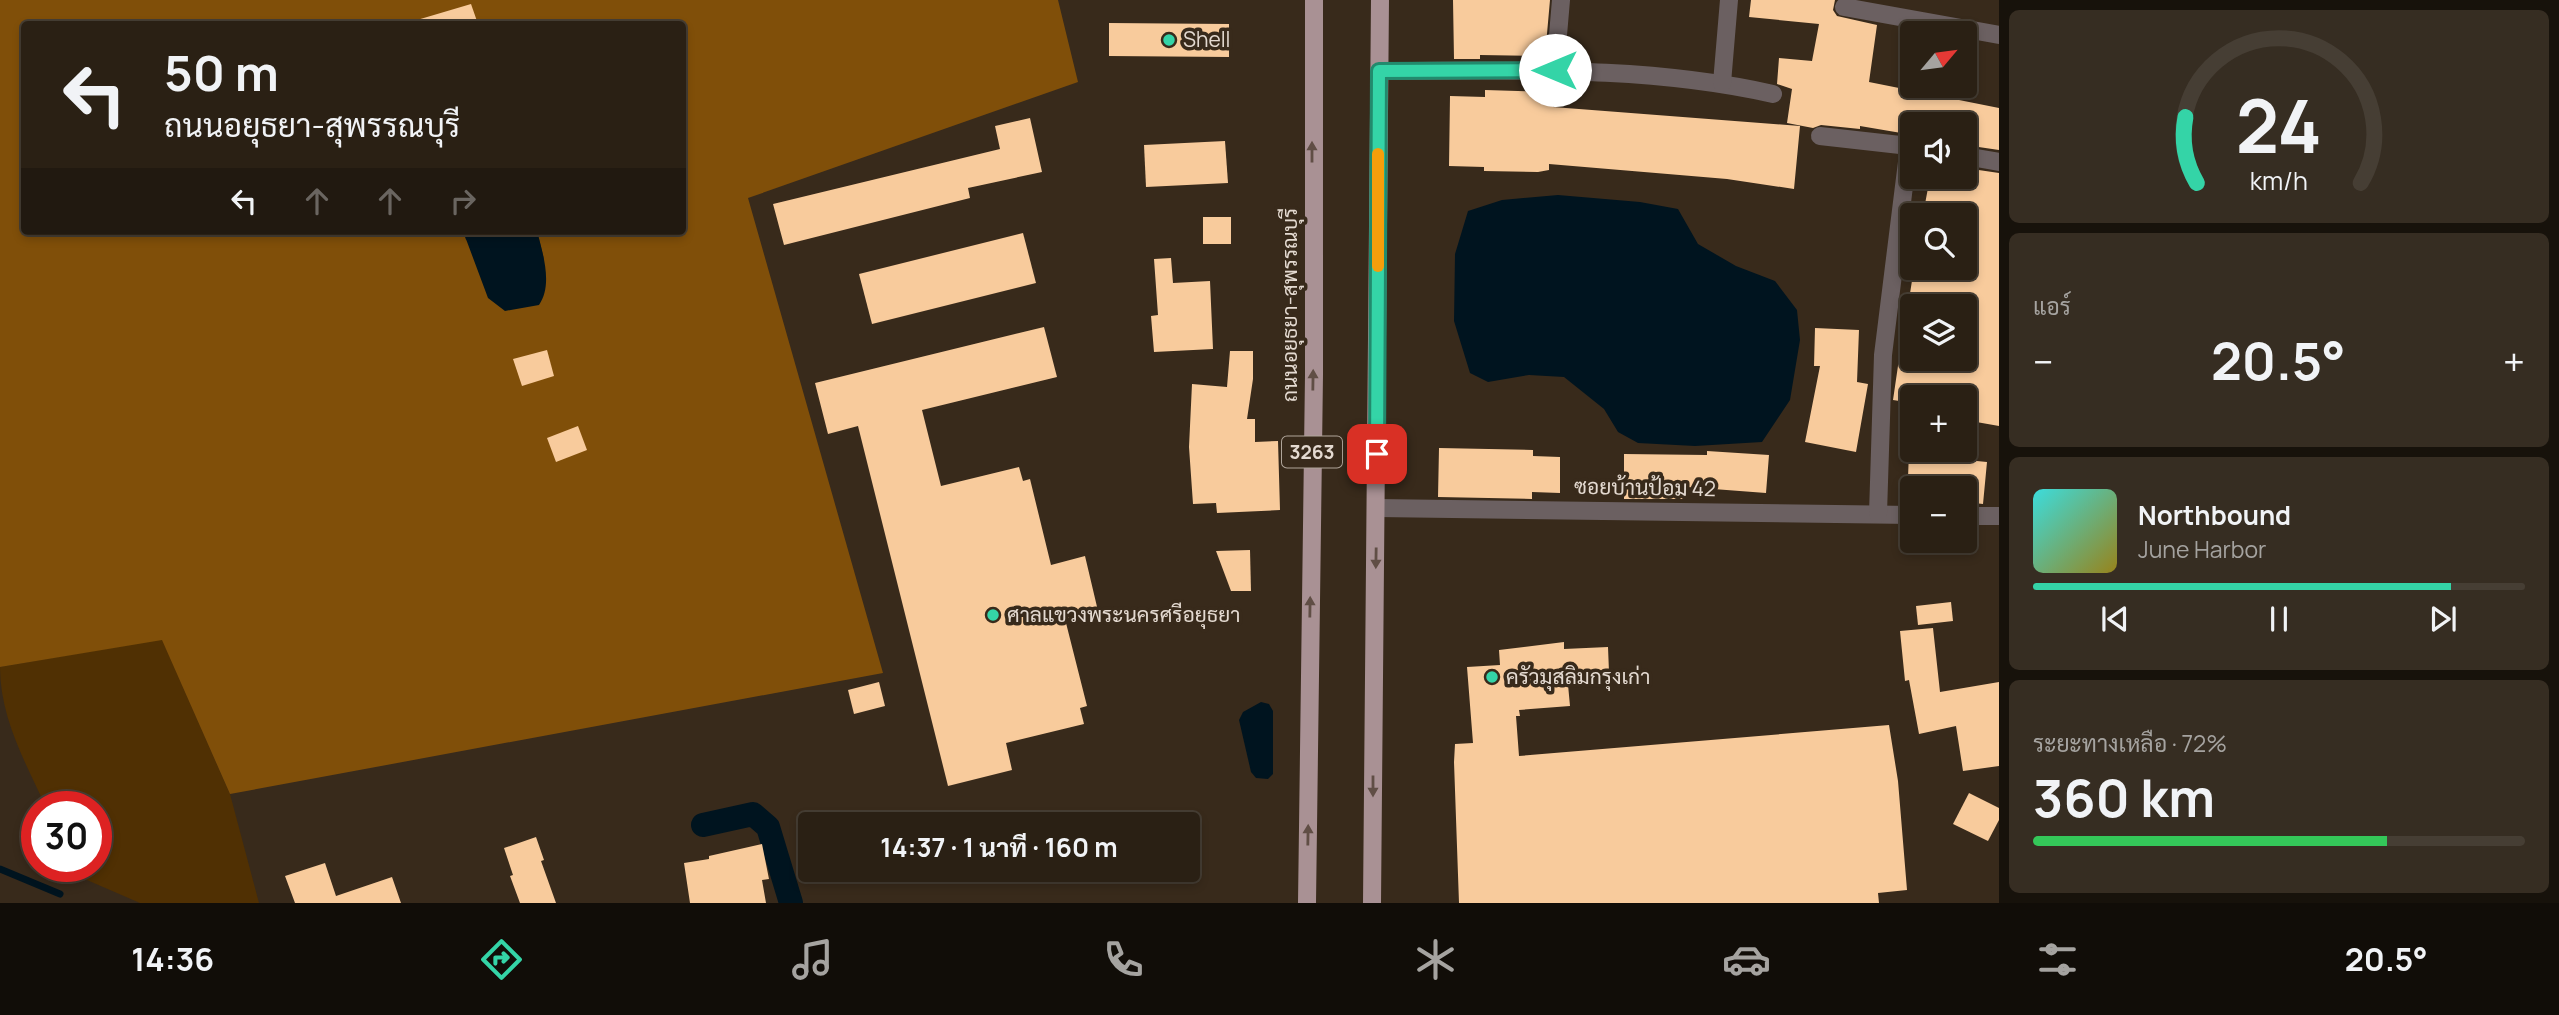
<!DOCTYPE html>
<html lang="th">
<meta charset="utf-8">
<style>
body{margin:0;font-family:Manrope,Sarabun,sans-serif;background:#362d22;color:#f1f3f6;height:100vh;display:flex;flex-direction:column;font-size:26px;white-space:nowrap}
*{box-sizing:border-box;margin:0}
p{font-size:23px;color:#a5a3a0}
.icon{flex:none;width:38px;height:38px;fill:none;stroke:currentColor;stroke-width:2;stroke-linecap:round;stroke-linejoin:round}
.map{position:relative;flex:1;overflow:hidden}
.details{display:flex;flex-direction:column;gap:10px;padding:10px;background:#17120b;width:560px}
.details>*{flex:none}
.top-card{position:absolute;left:21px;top:21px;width:665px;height:214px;border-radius:7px;box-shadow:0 4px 10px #0003,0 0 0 2px #463e34;background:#2a2014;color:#f1f3f6;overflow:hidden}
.needle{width:46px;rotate:61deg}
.buttons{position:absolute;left:1900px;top:21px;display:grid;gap:14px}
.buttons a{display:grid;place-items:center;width:77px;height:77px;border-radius:7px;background:#2a2014;box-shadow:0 4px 10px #0003,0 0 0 2px #463e34;font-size:35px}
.speed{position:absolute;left:21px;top:791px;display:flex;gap:14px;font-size:35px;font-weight:700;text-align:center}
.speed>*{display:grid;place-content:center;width:91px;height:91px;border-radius:50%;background:#2a2014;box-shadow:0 4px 10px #0003,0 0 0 2px #463e34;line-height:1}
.speed .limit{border:10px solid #d22;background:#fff;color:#111}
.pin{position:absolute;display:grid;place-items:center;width:60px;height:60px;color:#fff;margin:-30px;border-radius:14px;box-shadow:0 4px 10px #0006}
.me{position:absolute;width:77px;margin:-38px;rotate:270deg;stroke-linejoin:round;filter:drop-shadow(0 0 5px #0008)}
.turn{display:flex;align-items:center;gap:24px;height:147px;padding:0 28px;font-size:32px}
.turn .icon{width:91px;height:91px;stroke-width:2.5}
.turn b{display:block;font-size:49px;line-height:60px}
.lanes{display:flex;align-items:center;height:66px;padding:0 28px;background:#0003;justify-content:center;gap:35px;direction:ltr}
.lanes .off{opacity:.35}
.big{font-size:52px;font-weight:700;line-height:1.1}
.details .widget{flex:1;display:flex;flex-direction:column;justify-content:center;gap:10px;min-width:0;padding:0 24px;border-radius:10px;background:#362d22}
.details .dial{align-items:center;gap:0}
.dial svg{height:182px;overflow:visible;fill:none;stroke:#463e34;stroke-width:7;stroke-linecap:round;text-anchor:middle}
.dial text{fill:#f1f3f6;stroke:none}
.song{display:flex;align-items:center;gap:21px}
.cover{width:84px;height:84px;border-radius:10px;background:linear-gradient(135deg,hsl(180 70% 55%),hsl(50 70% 35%))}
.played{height:7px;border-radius:4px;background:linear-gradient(90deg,#34d4a7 85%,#463e34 85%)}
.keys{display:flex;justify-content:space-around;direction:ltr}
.heat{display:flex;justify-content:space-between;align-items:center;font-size:38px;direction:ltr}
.charge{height:10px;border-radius:5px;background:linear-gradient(90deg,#34c759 72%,#463e34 0)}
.trip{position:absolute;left:798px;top:812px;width:402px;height:70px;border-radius:7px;background:#2a2014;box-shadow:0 4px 10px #0003,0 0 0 2px #463e34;font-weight:700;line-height:70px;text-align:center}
.dock{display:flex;height:112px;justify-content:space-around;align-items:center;background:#110d08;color:#a5a3a0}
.dock .icon{width:49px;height:49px}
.dock .on{color:#34d4a7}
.dock b{font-size:32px;color:#f1f3f6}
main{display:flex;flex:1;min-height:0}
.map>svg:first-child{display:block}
.green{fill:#503003}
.forest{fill:#804f09;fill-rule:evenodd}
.water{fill:#00141f}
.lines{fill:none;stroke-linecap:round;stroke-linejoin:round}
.stream{stroke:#00141f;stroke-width:7}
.canal{stroke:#00141f;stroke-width:24}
.building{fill:#f8cb9c}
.minor{stroke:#6b6061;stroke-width:18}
.primary{stroke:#a99194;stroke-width:18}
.oneway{fill:#604e45}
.route-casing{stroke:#228a6d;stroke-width:18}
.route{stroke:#34d4a7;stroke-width:12}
.slow{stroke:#f59e0b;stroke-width:12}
.poi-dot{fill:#34d4a7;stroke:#382a1b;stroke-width:2.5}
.labels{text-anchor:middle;stroke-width:7;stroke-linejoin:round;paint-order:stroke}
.shield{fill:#382a1b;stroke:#b0a59a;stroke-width:2}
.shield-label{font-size:19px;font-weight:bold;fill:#e4dad1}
.poi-label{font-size:21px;fill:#e4dad1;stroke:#382a1b;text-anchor:start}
.street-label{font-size:21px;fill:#e4dad1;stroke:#382a1b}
</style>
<main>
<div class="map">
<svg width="1999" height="903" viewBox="0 0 1999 903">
<rect width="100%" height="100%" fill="#382a1b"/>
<path class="green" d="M 162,639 L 230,794 L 259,903 L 140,903 L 80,877 L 75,866 L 96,866 L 96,807 L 46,807 C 25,762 0,717 0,667 Z"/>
<path class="forest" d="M 0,0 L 1058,0 L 1078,82 L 748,198 L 883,673 L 230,794 L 162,640 L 0,667 ZM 24,24 L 682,24 L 682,231 L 537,231 L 544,259 L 466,240 L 463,231 L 24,231 Z"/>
<g class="water">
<polygon points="1558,195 1640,202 1678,209 1698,244 1736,266 1775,281 1797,310 1800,340 1790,400 1762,442 1695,446 1638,443 1618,432 1604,409 1564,377 1529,375 1488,382 1470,373 1454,321 1455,254 1468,211 1502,200"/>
<path d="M 463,231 L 537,231 C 543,254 553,285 539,305 L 505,311 L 488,298 Z"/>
<polygon points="1261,702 1269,704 1273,711 1273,774 1268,779 1256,778 1251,772 1239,720 1243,712"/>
</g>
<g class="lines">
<polyline class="stream" points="0,869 60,894"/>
<polyline class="canal" points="703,825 753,814 768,827 791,903"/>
</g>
<g class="building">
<polygon points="1453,0 1550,0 1545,56 1480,55 1480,59 1454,59"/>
<polygon points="1751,0 1835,0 1833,10 1837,16 1877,25 1869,82 1999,108 1999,150 1965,145 1965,124 1913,124 1913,135 1860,126 1860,129 1821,125 1813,128 1787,123 1792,89 1777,84 1779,58 1812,61 1819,24 1749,17"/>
<polygon points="471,4 478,24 418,24 417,20"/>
<polygon points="1109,23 1229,24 1229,57 1109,56"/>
<polygon points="1485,90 1553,92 1553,107 1800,126 1794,189 1727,179 1549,164 1549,170 1538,172 1484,171 1484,167 1449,166 1450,96 1485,97"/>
<polygon points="1030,118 1042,172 968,188 970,198 784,245 773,204 1000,149 995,126"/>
<polygon points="1225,141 1228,183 1146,187 1144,145"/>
<polygon points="1965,168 1999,173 1999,426 1965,420 1965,397 1913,397 1912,403 1893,400 1899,359 1965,359 1965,306 1908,306 1914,268 1965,268 1965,215 1923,215 1930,177 1965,177"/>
<rect x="1203" y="217" width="28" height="27"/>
<polygon points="1023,233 1036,283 872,324 859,274"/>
<polygon points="1171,258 1173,283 1210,281 1213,349 1154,352 1151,316 1158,315 1154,259"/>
<polygon points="1044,327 1057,377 922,410 941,486 1019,467 1023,481 1030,479 1051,565 1085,556 1098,611 1065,619 1087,706 1080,708 1084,724 1006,743 1012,770 948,786 858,426 828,434 815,383"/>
<polygon points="1815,328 1859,330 1857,382 1868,384 1856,452 1805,442 1820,366 1814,366"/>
<polygon points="547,350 554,376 522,386 513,359"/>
<polygon points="1230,351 1253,351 1253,379 1247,419 1255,419 1255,442 1278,441 1280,510 1217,513 1216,503 1193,504 1189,447 1192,384 1227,387"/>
<polygon points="578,426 587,450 556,462 547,438"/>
<polygon points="1439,448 1533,450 1533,456 1560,457 1560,493 1532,492 1532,499 1438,497"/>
<polygon points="1707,451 1769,455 1766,493 1687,487 1687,499 1624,499 1624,454 1707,455"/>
<polygon points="1909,451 1936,452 1936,457 1987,462 1983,504 1965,502 1965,488 1945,488 1946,480 1908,478"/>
<polygon points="1250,550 1251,591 1231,591 1216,551"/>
<polygon points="1951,602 1953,621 1918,625 1916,606"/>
<polygon points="1933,628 1940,692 1999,682 1999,766 1963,771 1956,726 1919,734 1909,680 1905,681 1900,631"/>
<polygon points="1564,642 1564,649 1608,647 1609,672 1567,674 1570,706 1519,710 1520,716 1516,716 1519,756 1889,725 1898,781 1907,890 1878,893 1879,903 1459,903 1454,762 1455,744 1473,743 1467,667 1500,665 1499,650"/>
<polygon points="879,682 885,706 854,714 848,690"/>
<polygon points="1969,793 1999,808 1999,820 1988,841 1953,824"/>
<polygon points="536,837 544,860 541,861 556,903 520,903 510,876 513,875 504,848"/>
<polygon points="762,844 769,879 762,880 766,903 690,903 684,863 709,859 709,856"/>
<polygon points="325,863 336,896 392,877 401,903 295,903 285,876"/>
</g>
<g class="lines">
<g class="minor">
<polyline points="1844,7 1999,35"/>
<polyline points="1555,70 1561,0"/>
<path d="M 1379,71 C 1510,71 1645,65 1773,94"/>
<polyline points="1722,83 1729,0"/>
<polyline points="1820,136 1909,146"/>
<polyline points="1965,156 1999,162"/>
<polyline points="1377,508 1913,515"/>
<polyline points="1878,514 1883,355 1909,146 1913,147"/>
<polyline points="1965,516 1999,516"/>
</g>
<g class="primary">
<polyline points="1307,903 1314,375 1314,0"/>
<polyline points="1372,903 1380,0"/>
</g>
</g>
<defs><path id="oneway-solid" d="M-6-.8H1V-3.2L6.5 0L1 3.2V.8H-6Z" transform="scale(1.75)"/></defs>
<g class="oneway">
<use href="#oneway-solid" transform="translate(1312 152) rotate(-90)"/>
<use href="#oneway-solid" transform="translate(1313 380) rotate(-89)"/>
<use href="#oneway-solid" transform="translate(1376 558) rotate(91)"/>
<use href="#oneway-solid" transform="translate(1310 607) rotate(-89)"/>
<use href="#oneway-solid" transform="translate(1373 786) rotate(90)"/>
<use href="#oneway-solid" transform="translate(1308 835) rotate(-89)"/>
</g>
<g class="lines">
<defs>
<polyline id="route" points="1377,454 1379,71 1555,70"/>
</defs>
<use href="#route" class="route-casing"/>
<use href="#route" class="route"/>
<polyline class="slow" points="1378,266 1378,154"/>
</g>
<g class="poi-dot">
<circle cx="1169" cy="40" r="7"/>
<circle cx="993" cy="615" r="7"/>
<circle cx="1492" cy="677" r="7"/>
</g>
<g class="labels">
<rect class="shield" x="1282" y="436.5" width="60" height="31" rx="5"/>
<g class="shield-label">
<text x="1312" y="459">3263</text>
</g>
<g class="poi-label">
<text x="1183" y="47">Shell</text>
<text x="1007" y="622">ศาลแขวงพระนครศรีอยุธยา</text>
<text x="1506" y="684">ครัวมุสลิมกรุงเก่า</text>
</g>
<g class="street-label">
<text transform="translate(1290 305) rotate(-90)" y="7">ถนนอยุธยา-สุพรรณบุรี</text>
<text transform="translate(1645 488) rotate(1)" y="7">ซอยบ้านป้อม 42</text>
</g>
</g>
</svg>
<div class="buttons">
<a><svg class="needle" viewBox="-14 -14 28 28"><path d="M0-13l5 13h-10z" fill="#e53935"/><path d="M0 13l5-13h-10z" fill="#a5a3a0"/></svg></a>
<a><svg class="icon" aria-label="sound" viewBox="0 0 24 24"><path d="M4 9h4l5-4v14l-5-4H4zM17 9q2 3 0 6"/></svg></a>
<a><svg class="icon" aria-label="search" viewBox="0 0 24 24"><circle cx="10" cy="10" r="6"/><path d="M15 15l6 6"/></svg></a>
<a><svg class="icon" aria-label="layers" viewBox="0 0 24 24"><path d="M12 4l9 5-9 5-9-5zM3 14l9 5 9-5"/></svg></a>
<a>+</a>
<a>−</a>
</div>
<div class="speed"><div class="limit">30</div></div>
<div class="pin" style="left:1377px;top:454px;background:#d93025"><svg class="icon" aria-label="arrive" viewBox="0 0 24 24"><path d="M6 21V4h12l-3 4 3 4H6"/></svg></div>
<svg class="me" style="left:1555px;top:70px" viewBox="-20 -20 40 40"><circle r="19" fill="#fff"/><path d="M0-13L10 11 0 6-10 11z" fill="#34d4a7"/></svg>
<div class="trip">14:37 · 1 นาที · 160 m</div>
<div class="top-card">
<div class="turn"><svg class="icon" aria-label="left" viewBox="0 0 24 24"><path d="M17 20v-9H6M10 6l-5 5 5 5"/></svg><div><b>50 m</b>ถนนอยุธยา-สุพรรณบุรี</div></div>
<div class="lanes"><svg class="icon" aria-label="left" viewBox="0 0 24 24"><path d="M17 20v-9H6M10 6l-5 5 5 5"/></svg><svg class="icon off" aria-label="ahead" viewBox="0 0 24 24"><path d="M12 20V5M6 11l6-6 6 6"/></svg><svg class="icon off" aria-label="ahead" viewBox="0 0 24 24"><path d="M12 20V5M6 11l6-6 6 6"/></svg><svg class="icon off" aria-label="right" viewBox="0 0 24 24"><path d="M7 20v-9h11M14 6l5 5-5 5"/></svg></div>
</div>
</div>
<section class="details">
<div class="widget dial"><svg viewBox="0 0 100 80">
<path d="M14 69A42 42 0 1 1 86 69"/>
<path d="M14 69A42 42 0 0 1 9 40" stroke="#34d4a7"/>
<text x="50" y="56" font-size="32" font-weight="700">24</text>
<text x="50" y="72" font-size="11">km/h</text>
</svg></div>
<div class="widget"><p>แอร์</p>
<div class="heat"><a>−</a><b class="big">20.5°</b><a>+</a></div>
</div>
<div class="widget">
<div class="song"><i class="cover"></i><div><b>Northbound</b><p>June Harbor</p></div></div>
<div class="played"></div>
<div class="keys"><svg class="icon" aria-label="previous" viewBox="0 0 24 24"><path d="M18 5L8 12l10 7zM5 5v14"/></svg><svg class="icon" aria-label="pause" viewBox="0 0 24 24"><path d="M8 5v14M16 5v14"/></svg><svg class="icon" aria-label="next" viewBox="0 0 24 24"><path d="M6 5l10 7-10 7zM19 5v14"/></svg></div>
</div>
<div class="widget"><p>ระยะทางเหลือ · 72%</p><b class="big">360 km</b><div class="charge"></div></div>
</section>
</main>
<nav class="dock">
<b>14:36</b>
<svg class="icon on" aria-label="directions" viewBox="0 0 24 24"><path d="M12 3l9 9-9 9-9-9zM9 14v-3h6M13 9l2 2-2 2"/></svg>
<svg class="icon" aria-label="music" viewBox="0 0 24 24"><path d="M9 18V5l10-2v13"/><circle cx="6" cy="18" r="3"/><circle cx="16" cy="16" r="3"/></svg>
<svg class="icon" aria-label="phone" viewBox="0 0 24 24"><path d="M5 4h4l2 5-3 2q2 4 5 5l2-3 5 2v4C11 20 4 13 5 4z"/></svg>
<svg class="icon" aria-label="climate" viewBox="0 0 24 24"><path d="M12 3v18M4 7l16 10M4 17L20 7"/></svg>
<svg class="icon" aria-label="car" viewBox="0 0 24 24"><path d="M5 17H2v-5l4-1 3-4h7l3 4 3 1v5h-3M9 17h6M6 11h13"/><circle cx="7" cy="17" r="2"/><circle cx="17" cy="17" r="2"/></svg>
<svg class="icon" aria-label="filters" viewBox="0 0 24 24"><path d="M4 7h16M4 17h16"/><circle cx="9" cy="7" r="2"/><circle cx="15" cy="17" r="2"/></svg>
<b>20.5°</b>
</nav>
